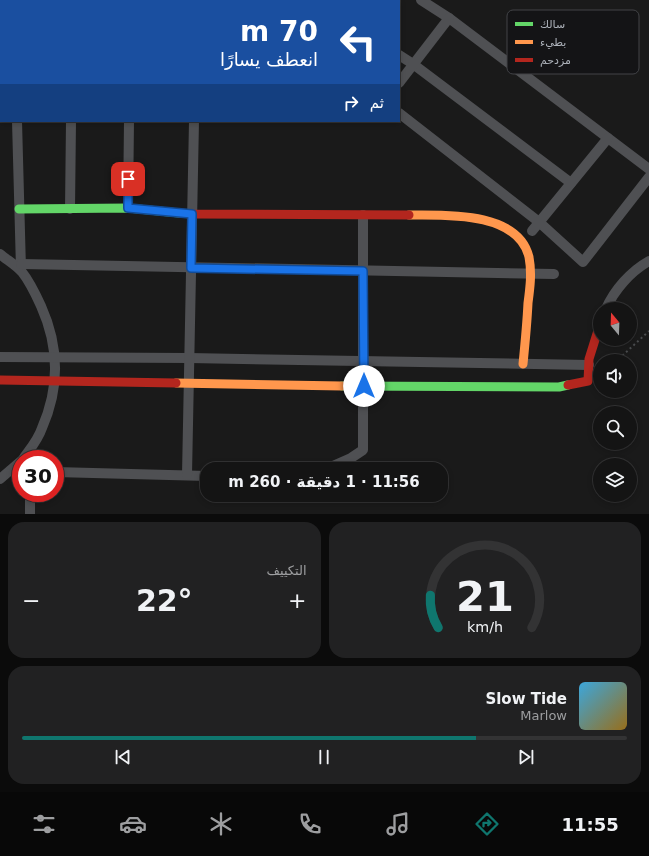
<!DOCTYPE html>
<html lang="ar">
<meta charset="utf-8">
<style>
body{margin:0;font-family:"DejaVu Sans","Noto Naskh Arabic",sans-serif;background:#212122;color:#f1f3f6;direction:rtl;height:100vh;display:flex;flex-direction:column;font-size:15px;white-space:nowrap}
*{box-sizing:border-box;margin:0}
p{font-size:13px;color:#9d9ea0}
.icon{flex:none;width:22px;height:22px;fill:none;stroke:currentColor;stroke-width:2;stroke-linecap:round;stroke-linejoin:round}
.map{position:relative;height:514px;overflow:hidden;direction:ltr}
.side{display:flex;flex-direction:column;gap:8px;padding:8px;background:#0b0b0b;flex:1}
.side>*{flex:none}
.hud{position:absolute;left:0px;top:0px;width:400px;height:122px;box-shadow:0 2px 6px #0003,0 0 0 1px #333334;direction:rtl;background:#1a4fa0;color:#fff;overflow:hidden}
.needle{width:26px;rotate:341deg}
.fabs{position:absolute;left:593px;top:302px;display:grid;gap:8px}
.fabs a{display:grid;place-items:center;width:44px;height:44px;border-radius:50%;background:#141414;box-shadow:0 2px 6px #0003,0 0 0 1px #333334;font-size:20px}
.speed{position:absolute;left:12px;top:450px;display:flex;gap:8px;font-size:20px;font-weight:700;text-align:center}
.speed>*{display:grid;place-content:center;width:52px;height:52px;border-radius:50%;background:#141414;box-shadow:0 2px 6px #0003,0 0 0 1px #333334;line-height:1}
.speed .limit{border:6px solid #d22;background:#fff;color:#111}
.pin{position:absolute;display:grid;place-items:center;width:34px;height:34px;color:#fff;margin:-17px;border-radius:8px;box-shadow:0 2px 6px #0006}
.me{position:absolute;width:44px;margin:-22px;rotate:0deg;stroke-linejoin:round;filter:drop-shadow(0 0 3px #0008)}
.turn{display:flex;align-items:center;gap:14px;height:84px;padding:0 16px;font-size:18px}
.turn .icon{width:52px;height:52px;stroke-width:2.5}
.turn b{display:block;font-size:28px;line-height:34px}
.then{display:flex;align-items:center;height:38px;padding:0 16px;background:#0003;gap:8px;font-size:15px}
.big{font-size:30px;font-weight:700;line-height:1.1}
.side .card{flex:1;display:flex;flex-direction:column;justify-content:center;gap:6px;min-width:0;padding:0 14px;border-radius:16px;background:#212122}
.side .dial{align-items:center;gap:0}
.dial svg{height:104px;overflow:visible;fill:none;stroke:#333334;stroke-width:7;stroke-linecap:round;text-anchor:middle}
.dial text{fill:#f1f3f6;stroke:none}
.song{display:flex;align-items:center;gap:12px}
.cover{width:48px;height:48px;border-radius:6px;background:linear-gradient(135deg,hsl(200 70% 55%),hsl(40 70% 35%))}
.played{height:4px;border-radius:2px;background:linear-gradient(90deg,#0f766e 75%,#333334 75%)}
.keys{display:flex;justify-content:space-around;direction:ltr}
.heat{display:flex;justify-content:space-between;align-items:center;font-size:22px;direction:ltr}
.side .tiles{flex:1;display:grid;gap:8px;grid-template-columns:1fr 1fr}
.card:last-child{grid-column:span 2}
.trip{position:absolute;left:200px;top:462px;width:248px;height:40px;border-radius:16px;background:#141414;box-shadow:0 2px 6px #0003,0 0 0 1px #333334;font-weight:700;line-height:40px;text-align:center;direction:rtl}
.tabs{display:flex;height:64px;justify-content:space-around;align-items:center;background:#080808;color:#9d9ea0}
.tabs .icon{width:28px;height:28px}
.tabs .active{color:#0f766e}
.tabs b{font-size:18px;color:#f1f3f6}
.map>svg:first-child{display:block}
.lines{fill:none;stroke-linecap:round;stroke-linejoin:round}
.path{stroke:#4a4c4e;stroke-width:2;stroke-dasharray:2 3;stroke-linecap:butt}
.street{stroke:#4f5053;stroke-width:10}
.fast{stroke:#63d668;stroke-width:9}
.slow{stroke:#ff974d;stroke-width:9}
.jam{stroke:#b3261e;stroke-width:9}
.route-casing{stroke:#114b97;stroke-width:10}
.route{stroke:#1a73e8;stroke-width:7}
.key{fill:#141416;stroke:#424347;stroke-width:1}
.key-label{font-size:11px;fill:#adb2ba}
</style>
<div class="map">
<svg width="649" height="514" viewBox="0 0 649 514">
<rect width="100%" height="100%" fill="#1a1a1a"/>
<g class="lines">
<polyline class="path" points="614,361 622,356 649,331"/>
<g class="street">
<polyline points="15,0 15,1"/>
<polyline points="69,0 69,1"/>
<polyline points="119,0 119,1"/>
<polyline points="312,0 313,1"/>
<polyline points="421,0 449,18 649,169"/>
<polyline points="197,1 197,0"/>
<polyline points="246,1 247,0"/>
<polyline points="399,55 413,64 571,183"/>
<polyline points="0,67 1,67"/>
<polyline points="399,83 449,18"/>
<polyline points="399,113 539,222 583,262 649,177"/>
<polyline points="17,121 21,269"/>
<polyline points="128,208 129,121"/>
<polyline points="70,209 71,121"/>
<polyline points="532,231 608,138"/>
<path d="M 0,254 C 7,260 16,265 22,272 C 30,282 36,295 41,306 C 59,346 60,387 42,428 C 38,440 30,449 23,459"/>
<polyline points="21,264 554,274"/>
<path d="M 606,309 C 614,290 631,271 649,261"/>
<polyline points="0,357 189,358 589,365"/>
<polyline points="326,469 351,458 363,450 363,215"/>
<polyline points="55,472 207,476"/>
<polyline points="187,475 194,121"/>
<polyline points="0,479 21,461"/>
<polyline points="30,514 30,493"/>
</g>
<g class="fast">
<polyline points="19,209 128,208 179,213"/>
<polyline points="342,386 559,387 568,385"/>
</g>
<g class="slow">
<path d="M 409,215 C 445,215 518,211 529,257 C 532,273 530,288 528,303 C 527,323 525,344 523,364"/>
<polyline points="176,383 342,386"/>
</g>
<g class="jam">
<polyline points="179,213 192,214 409,215"/>
<polyline points="0,380 176,383"/>
<polyline points="568,385 588,381 589,359 600,324"/>
</g>
</g>
<g class="lines">
<defs>
<polyline id="route" points="128,179 128,208 192,214 191,268 363,271 364,386"/>
</defs>
<use href="#route" class="route-casing"/>
<use href="#route" class="route"/>
</g>
<rect x="507" y="10" width="132" height="64" rx="6" class="key"/>
<rect x="515" y="22" width="18" height="4" fill="#63d668"/>
<rect x="515" y="40" width="18" height="4" fill="#ff974d"/>
<rect x="515" y="58" width="18" height="4" fill="#b3261e"/>
<g class="key-label">
<text x="540" y="28">سالك</text>
<text x="540" y="46">بطيء</text>
<text x="540" y="64">مزدحم</text>
</g>
</svg>
<div class="fabs">
<a><svg class="needle" viewBox="-14 -14 28 28"><path d="M0-13l5 13h-10z" fill="#e53935"/><path d="M0 13l5-13h-10z" fill="#9d9ea0"/></svg></a>
<a><svg class="icon" aria-label="sound" viewBox="0 0 24 24"><path d="M4 9h4l5-4v14l-5-4H4zM17 9q2 3 0 6"/></svg></a>
<a><svg class="icon" aria-label="search" viewBox="0 0 24 24"><circle cx="10" cy="10" r="6"/><path d="M15 15l6 6"/></svg></a>
<a><svg class="icon" aria-label="layers" viewBox="0 0 24 24"><path d="M12 4l9 5-9 5-9-5zM3 14l9 5 9-5"/></svg></a>
</div>
<div class="speed"><div class="limit">30</div></div>
<div class="pin" style="left:128px;top:179px;background:#d93025"><svg class="icon" aria-label="arrive" viewBox="0 0 24 24"><path d="M6 21V4h12l-3 4 3 4H6"/></svg></div>
<svg class="me" style="left:364px;top:386px" viewBox="-20 -20 40 40"><circle r="19" fill="#fff"/><path d="M0-13L10 11 0 6-10 11z" fill="#1a73e8"/></svg>
<div class="trip">11:56 · 1 دقيقة · 260 m</div>
<div class="hud">
<div class="turn"><svg class="icon" aria-label="left" viewBox="0 0 24 24"><path d="M17 20v-9H6M10 6l-5 5 5 5"/></svg><div><b>70 m</b>انعطف يسارًا</div></div>
<div class="then">ثم<svg class="icon" aria-label="right" viewBox="0 0 24 24"><path d="M7 20v-9h11M14 6l5 5-5 5"/></svg></div>
</div>
</div>
<section class="side">
<div class="tiles">
<div class="card dial"><svg viewBox="0 0 100 80">
<path d="M14 69A42 42 0 1 1 86 69"/>
<path d="M14 69A42 42 0 0 1 8 44" stroke="#0f766e"/>
<text x="50" y="56" font-size="32" font-weight="700">21</text>
<text x="50" y="72" font-size="11">km/h</text>
</svg></div>
<div class="card"><p>التكييف</p>
<div class="heat"><a>−</a><b class="big">22°</b><a>+</a></div>
</div>
<div class="card">
<div class="song"><i class="cover"></i><div><b>Slow Tide</b><p>Marlow</p></div></div>
<div class="played"></div>
<div class="keys"><svg class="icon" aria-label="previous" viewBox="0 0 24 24"><path d="M18 5L8 12l10 7zM5 5v14"/></svg><svg class="icon" aria-label="pause" viewBox="0 0 24 24"><path d="M8 5v14M16 5v14"/></svg><svg class="icon" aria-label="next" viewBox="0 0 24 24"><path d="M6 5l10 7-10 7zM19 5v14"/></svg></div>
</div>
</div>
</section>
<nav class="tabs">
<b>11:55</b>
<svg class="icon active" aria-label="directions" viewBox="0 0 24 24"><path d="M12 3l9 9-9 9-9-9zM9 14v-3h6M13 9l2 2-2 2"/></svg>
<svg class="icon" aria-label="music" viewBox="0 0 24 24"><path d="M9 18V5l10-2v13"/><circle cx="6" cy="18" r="3"/><circle cx="16" cy="16" r="3"/></svg>
<svg class="icon" aria-label="phone" viewBox="0 0 24 24"><path d="M5 4h4l2 5-3 2q2 4 5 5l2-3 5 2v4C11 20 4 13 5 4z"/></svg>
<svg class="icon" aria-label="climate" viewBox="0 0 24 24"><path d="M12 3v18M4 7l16 10M4 17L20 7"/></svg>
<svg class="icon" aria-label="car" viewBox="0 0 24 24"><path d="M5 17H2v-5l4-1 3-4h7l3 4 3 1v5h-3M9 17h6M6 11h13"/><circle cx="7" cy="17" r="2"/><circle cx="17" cy="17" r="2"/></svg>
<svg class="icon" aria-label="filters" viewBox="0 0 24 24"><path d="M4 7h16M4 17h16"/><circle cx="9" cy="7" r="2"/><circle cx="15" cy="17" r="2"/></svg>
</nav>
